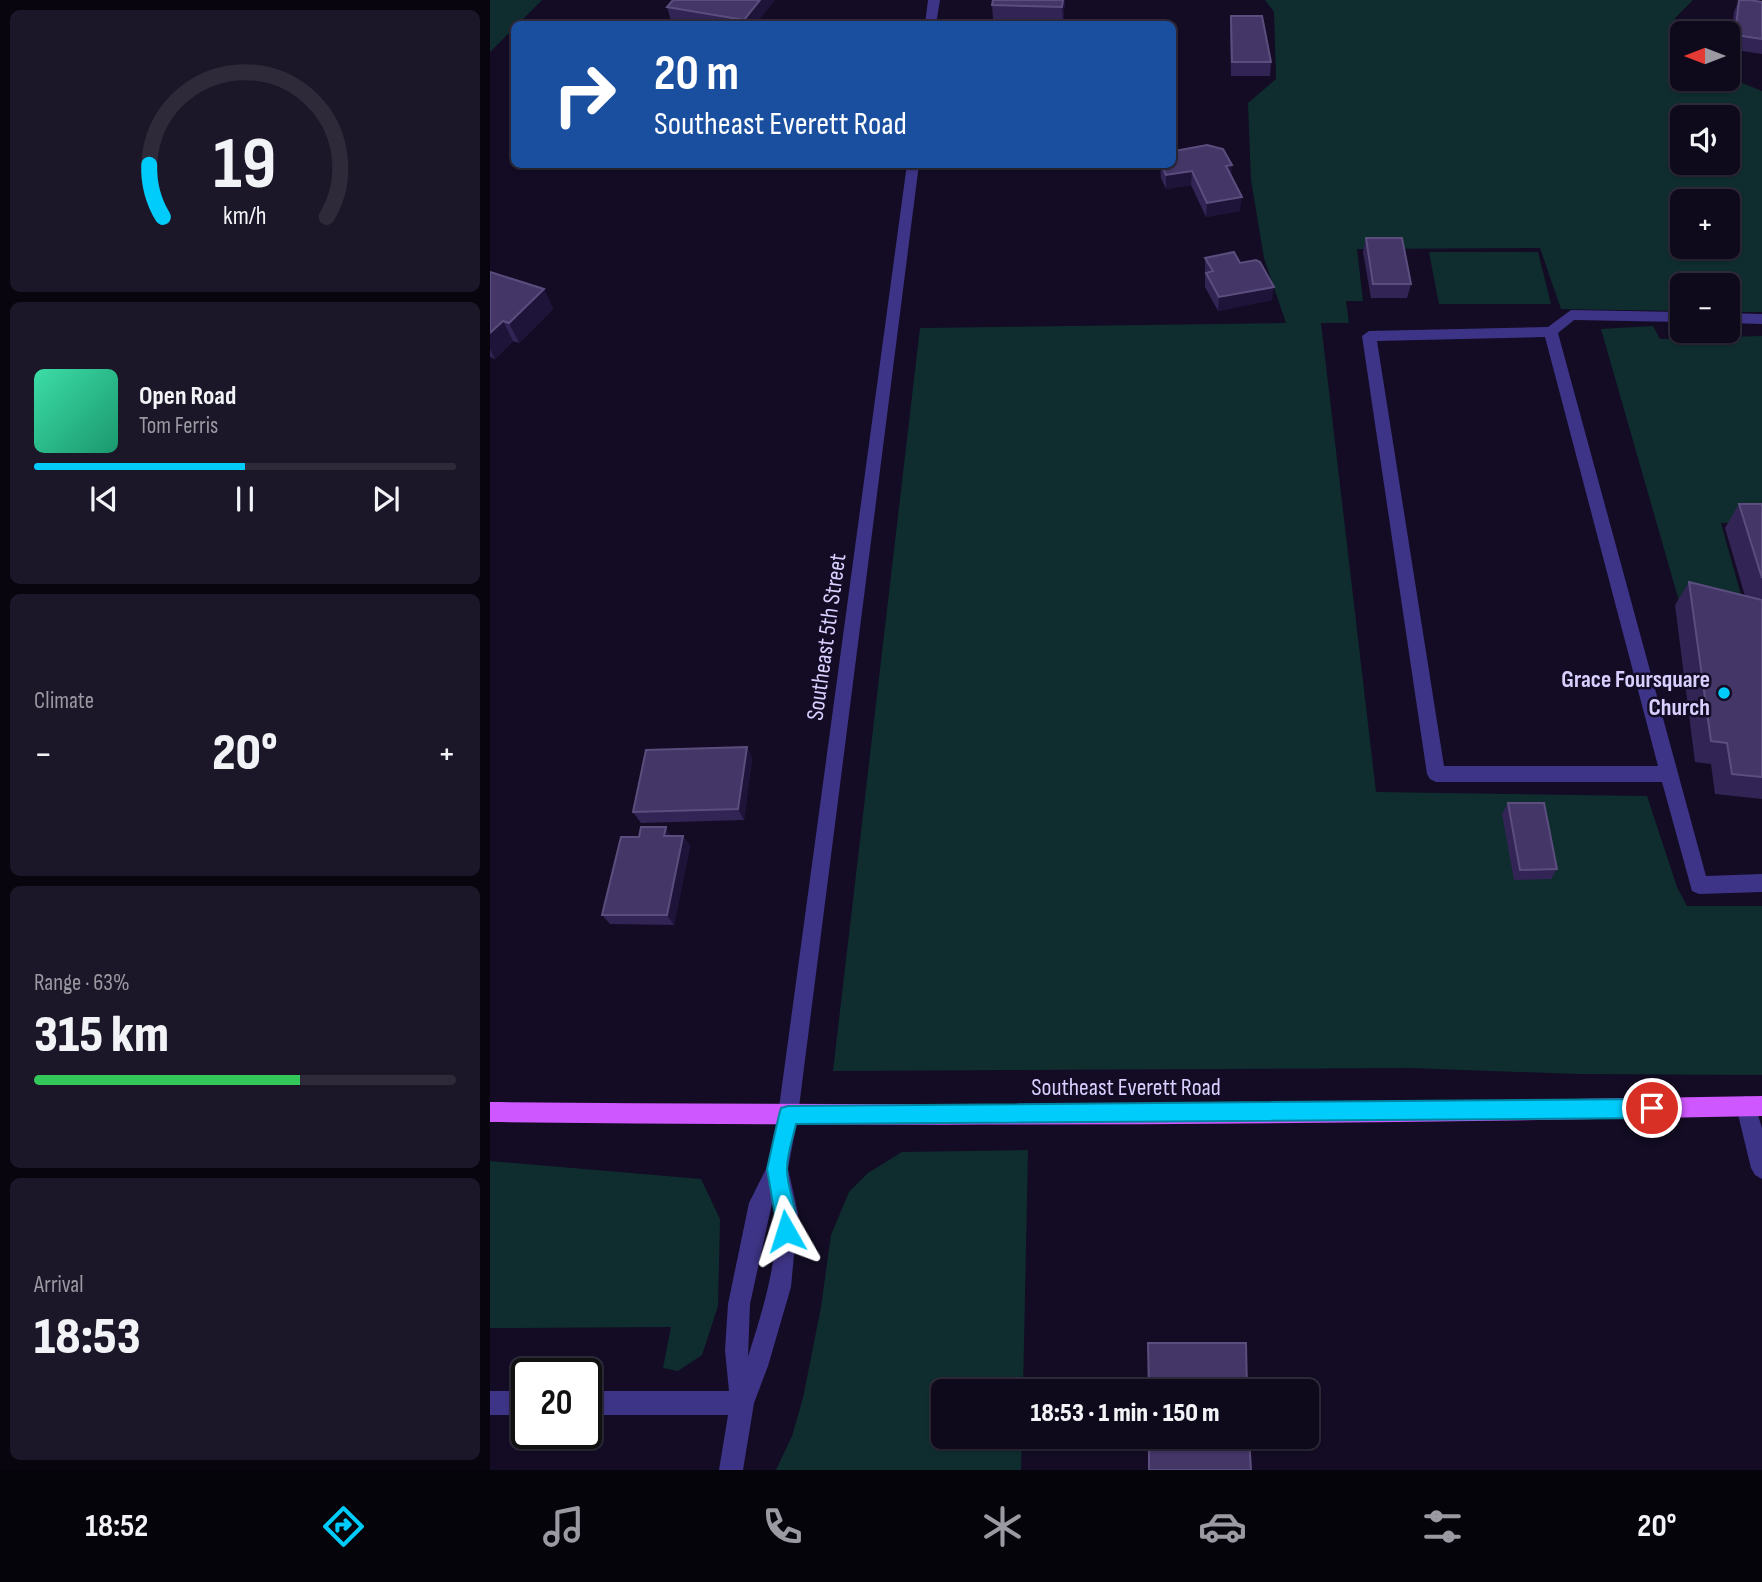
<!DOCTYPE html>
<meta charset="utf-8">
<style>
body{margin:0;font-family:"Sofia Sans Condensed",sans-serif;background:#1c1728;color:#f1f3f6;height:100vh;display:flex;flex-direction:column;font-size:26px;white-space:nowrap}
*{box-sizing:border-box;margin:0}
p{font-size:23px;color:#9b9aa3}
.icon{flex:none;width:38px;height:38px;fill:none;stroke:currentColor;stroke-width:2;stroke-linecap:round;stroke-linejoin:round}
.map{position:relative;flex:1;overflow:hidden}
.side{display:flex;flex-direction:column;gap:10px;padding:10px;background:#08050f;width:490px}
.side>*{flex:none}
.hud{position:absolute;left:21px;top:21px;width:665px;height:147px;border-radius:10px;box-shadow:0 2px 5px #0004,0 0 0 2px #2e2a3a;background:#1a4fa0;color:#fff;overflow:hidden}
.needle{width:46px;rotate:270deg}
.fabs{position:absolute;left:1180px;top:21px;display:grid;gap:14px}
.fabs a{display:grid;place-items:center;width:70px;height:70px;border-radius:10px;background:#0e091b;box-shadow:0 2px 5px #0004,0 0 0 2px #2e2a3a;font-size:35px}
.speed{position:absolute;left:21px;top:1358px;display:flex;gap:14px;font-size:35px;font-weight:700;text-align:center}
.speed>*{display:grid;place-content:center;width:91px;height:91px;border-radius:50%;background:#0e091b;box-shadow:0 2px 5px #0004,0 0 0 2px #2e2a3a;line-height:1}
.speed .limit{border:4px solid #111;border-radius:10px;background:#fff;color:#111}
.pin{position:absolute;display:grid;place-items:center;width:60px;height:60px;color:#fff;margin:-30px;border:4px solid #fff;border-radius:50%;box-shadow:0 2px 7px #0007}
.me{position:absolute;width:77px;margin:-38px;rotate:354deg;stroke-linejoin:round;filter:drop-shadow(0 0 5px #0008)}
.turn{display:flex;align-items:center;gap:24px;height:147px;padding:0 28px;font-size:32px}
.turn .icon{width:91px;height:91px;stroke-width:2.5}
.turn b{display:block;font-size:49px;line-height:60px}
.big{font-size:52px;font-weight:800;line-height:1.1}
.side .card{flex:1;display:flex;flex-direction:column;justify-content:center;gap:10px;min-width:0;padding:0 24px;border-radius:10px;background:#1c1728}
.side .dial{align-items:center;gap:0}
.dial svg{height:182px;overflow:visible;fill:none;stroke:#2e2a3a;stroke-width:7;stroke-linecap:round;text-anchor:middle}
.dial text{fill:#f1f3f6;stroke:none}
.song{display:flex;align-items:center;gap:21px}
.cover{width:84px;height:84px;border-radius:10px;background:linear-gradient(135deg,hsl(160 70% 55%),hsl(160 70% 35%))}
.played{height:7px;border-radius:4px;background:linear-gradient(90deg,#00ccfb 50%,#2e2a3a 50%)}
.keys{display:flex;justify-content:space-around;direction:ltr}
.heat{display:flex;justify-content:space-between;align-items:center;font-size:38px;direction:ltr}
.charge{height:10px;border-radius:5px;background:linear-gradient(90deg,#34c759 63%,#2e2a3a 0)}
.trip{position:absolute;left:441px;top:1379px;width:388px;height:70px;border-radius:10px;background:#0e091b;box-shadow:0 2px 5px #0004,0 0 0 2px #2e2a3a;font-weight:800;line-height:70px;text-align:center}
.tabs{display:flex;height:112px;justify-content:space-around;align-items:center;background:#06040b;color:#9b9aa3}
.tabs .icon{width:49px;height:49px}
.tabs .current{color:#00ccfb}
.tabs b{font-size:32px;color:#f1f3f6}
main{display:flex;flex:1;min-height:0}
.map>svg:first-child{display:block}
.green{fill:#0f2d2f;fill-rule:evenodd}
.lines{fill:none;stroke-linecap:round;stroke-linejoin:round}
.minor{fill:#3e3487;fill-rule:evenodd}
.major{fill:#cf57ff;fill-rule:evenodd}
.wall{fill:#322454}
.shaded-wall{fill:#1e1339}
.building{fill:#443666;stroke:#5b4e7e;stroke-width:2}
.route{fill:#00ccfb;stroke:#0085a3;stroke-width:2}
.poi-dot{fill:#00ccfb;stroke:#130c24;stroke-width:2.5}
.labels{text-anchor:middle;stroke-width:5;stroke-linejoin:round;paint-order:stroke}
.street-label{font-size:24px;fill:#d9d0ff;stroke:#130c24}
.poi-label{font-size:24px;font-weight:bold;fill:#d9d0ff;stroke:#130c24;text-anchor:end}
</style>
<main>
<section class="side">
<div class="card dial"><svg viewBox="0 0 100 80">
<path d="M14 69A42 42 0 1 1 86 69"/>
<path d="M14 69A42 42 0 0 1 8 46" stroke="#00ccfb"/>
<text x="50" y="56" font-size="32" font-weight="700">19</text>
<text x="50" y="72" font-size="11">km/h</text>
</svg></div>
<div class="card">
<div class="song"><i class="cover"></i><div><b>Open Road</b><p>Tom Ferris</p></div></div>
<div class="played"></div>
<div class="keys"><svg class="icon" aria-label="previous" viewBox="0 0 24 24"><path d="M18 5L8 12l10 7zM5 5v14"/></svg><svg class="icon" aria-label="pause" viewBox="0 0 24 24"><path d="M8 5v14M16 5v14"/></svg><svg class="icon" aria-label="next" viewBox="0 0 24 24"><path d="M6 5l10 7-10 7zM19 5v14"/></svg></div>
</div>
<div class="card"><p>Climate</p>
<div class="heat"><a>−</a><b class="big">20°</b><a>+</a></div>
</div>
<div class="card"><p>Range · 63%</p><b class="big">315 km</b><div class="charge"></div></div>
<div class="card"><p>Arrival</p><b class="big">18:53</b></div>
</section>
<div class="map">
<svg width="1272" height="1470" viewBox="0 0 1272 1470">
<rect width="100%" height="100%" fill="#130c24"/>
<g class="green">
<polygon points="0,0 52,0 0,52"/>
<path d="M 775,0 L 1203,0 L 1185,18 L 1192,33 L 1192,79 L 1237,77 L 1272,91 L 1272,312 L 1237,312 L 1237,285 L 1192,285 L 1192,311 L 1071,309 L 1050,248 L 867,249 L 873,301 L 856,301 L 859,323 L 831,323 L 886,792 L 1157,796 L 1187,887 L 1197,906 L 1272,906 L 1272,1075 L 1088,1074 L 918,1068 L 343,1071 L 430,328 L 796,323 L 774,258 L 761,180 L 758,103 L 786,79 L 784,12 ZM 1192,117 L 1237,117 L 1237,163 L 1192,163 ZM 1192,201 L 1237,201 L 1237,247 L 1192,247 Z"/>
<polygon points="939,252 1048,252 1061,304 949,304"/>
<polygon points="1163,326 1170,339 1272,336 1272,522 1231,523 1253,602 1189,601 1111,329"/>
<polygon points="538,1150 533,1391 453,1391 453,1437 532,1437 531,1470 286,1470 302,1436 313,1398 331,1307 341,1235 359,1192 378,1173 412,1152"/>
<polygon points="0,1161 211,1179 230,1219 228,1306 212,1355 188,1371 173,1368 181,1327 0,1328"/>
</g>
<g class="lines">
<g class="minor">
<polygon points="438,0 450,0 446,24 435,24"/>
<path d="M 417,164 L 429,164 L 308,1115 L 298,1169 L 308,1213 L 301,1287 L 278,1366 L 264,1403 L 253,1470 L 229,1470 L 238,1415 L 96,1415 L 96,1391 L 239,1391 L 235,1350 L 238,1304 L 259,1203 L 277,1167 L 288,1115 ZM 283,1199 C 294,1246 272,1312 258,1357 L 260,1304 Z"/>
<path d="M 1081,310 L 1192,312 L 1192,322 L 1084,320 L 1068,333 L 1216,876 L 1272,874 L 1272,892 L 1209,894 L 1202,891 L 1172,782 L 946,782 L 940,779 L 937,774 L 872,336 L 879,331 L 1058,327 ZM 1055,337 L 1168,766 L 954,766 L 887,341 Z"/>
<polygon points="1237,313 1272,314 1272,324 1237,323"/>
<polygon points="1256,1096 1263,1099 1272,1128 1272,1179 1265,1175 1261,1168 1246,1106 1249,1099"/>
<rect x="0" y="1391" width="37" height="24"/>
</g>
<path class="major" d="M 1272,1096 L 1272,1116 C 848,1125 424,1127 0,1122 L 0,1102 C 424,1106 848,1104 1272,1096 Z"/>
</g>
<g class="wall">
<polygon points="183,0 285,0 265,24 202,24 181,21 177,7"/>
<polygon points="575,0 573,21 503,19 502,5"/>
<polygon points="1249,0 1272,2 1272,54 1239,49 1244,12"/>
<polygon points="741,16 781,62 780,76 741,76 740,30"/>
<polygon points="670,164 682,164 741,176 750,211 716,217 701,185 676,189 671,178"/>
<polygon points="876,238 921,284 917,298 881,298 873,252"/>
<polygon points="715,258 750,263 782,300 728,311 715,287"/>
<polygon points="0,272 54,289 63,309 29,343 23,341 5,359 0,357"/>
<polygon points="1249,504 1272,504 1272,799 1225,794 1221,764 1205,762 1185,605 1199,582 1255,596 1235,528"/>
<polygon points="257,747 262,758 254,820 151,823 143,812"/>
<polygon points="1018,803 1067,869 1061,879 1024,880 1012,814"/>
<polygon points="181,836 193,836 200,846 184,925 120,924 112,915"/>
</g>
<g class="shaded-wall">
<polygon points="270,0 285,0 265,24 255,24 254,20"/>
<polygon points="573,0 575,0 573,21 572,7"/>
<polygon points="742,165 741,179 736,166"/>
<polygon points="702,171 701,185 676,189 676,175"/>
<polygon points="752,197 750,211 716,217 717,203"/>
<polygon points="784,287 782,300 728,311 729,297"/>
<polygon points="54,289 63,309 29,343 19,323"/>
<polygon points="13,321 23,341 5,359 0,349 0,333"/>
<polygon points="257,747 262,758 254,820 248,809"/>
<polygon points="176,827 182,838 174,836"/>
<polygon points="193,836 200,846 184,925 177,915"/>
</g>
<g class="building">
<polygon points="183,0 270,0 254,20 177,7"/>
<polygon points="503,0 573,0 572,7 502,5"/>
<polygon points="1249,0 1260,0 1272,2 1272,39 1245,35"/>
<polygon points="741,16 772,16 781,62 742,62"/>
<polygon points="717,145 733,149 742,165 736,166 752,197 717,203 702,171 676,175 671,164 682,164 682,149 685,151"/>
<polygon points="876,238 912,238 921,284 883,284"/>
<polygon points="744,252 750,263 766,260 770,262 784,287 729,297 716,273 723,271 715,258"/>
<polygon points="0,272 54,289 19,323 13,321 0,333"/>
<polygon points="1249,504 1272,504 1272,578"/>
<polygon points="1199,582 1272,600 1272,777 1242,774 1237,743 1221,741"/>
<polygon points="257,747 248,809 143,812 156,750"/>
<polygon points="1018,803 1054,803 1067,869 1030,870"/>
<polygon points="151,827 176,827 174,836 193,836 177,915 112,915 131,837 149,837"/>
<polygon points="658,1343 756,1343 757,1391 659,1391"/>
<polygon points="659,1437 759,1437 761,1470 659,1470"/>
</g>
<path class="route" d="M 1162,1099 L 1168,1101 L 1171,1108 L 1168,1115 L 1162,1118 L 306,1124 C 303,1138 297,1154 297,1168 C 296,1192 313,1213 303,1238 L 296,1240 L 289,1238 L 277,1169 L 289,1115 L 291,1108 L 298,1106 Z"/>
<circle class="poi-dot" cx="1234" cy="693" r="7"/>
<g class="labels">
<g class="street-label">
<text transform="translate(336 637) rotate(-82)" y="8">Southeast 5th Street</text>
<text x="636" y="1095">Southeast Everett Road</text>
</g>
<g class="poi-label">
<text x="1220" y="687">Grace Foursquare<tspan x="1220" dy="28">Church</tspan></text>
</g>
</g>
</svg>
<div class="fabs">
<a><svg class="needle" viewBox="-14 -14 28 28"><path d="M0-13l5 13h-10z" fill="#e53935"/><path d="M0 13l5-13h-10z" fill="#9b9aa3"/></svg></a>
<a><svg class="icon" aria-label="sound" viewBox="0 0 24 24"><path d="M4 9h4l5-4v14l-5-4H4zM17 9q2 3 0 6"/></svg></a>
<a>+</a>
<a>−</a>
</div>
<div class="speed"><div class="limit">20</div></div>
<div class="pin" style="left:1162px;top:1108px;background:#d93025"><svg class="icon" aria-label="arrive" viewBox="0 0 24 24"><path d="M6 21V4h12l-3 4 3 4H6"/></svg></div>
<svg class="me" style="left:296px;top:1231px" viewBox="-20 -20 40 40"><path d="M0-17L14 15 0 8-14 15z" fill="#00ccfb" stroke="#fff" stroke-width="4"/></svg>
<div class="trip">18:53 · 1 min · 150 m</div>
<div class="hud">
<div class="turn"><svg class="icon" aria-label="right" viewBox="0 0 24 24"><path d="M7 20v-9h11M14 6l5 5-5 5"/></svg><div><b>20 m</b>Southeast Everett Road</div></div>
</div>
</div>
</main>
<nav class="tabs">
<b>18:52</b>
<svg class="icon current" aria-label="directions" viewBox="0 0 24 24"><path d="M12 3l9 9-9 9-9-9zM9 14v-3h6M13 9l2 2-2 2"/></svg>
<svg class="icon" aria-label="music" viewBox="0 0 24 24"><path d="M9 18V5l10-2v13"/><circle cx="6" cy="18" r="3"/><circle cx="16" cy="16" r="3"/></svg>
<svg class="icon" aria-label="phone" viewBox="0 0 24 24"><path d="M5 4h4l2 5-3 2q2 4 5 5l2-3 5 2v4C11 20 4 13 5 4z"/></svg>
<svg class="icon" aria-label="climate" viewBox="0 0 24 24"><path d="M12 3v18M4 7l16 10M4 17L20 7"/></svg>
<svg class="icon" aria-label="car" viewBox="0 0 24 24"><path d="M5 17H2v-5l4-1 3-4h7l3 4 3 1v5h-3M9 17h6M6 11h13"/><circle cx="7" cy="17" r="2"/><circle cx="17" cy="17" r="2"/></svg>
<svg class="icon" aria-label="filters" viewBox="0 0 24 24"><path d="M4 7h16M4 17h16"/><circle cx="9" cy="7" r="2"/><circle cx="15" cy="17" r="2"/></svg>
<b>20°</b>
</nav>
